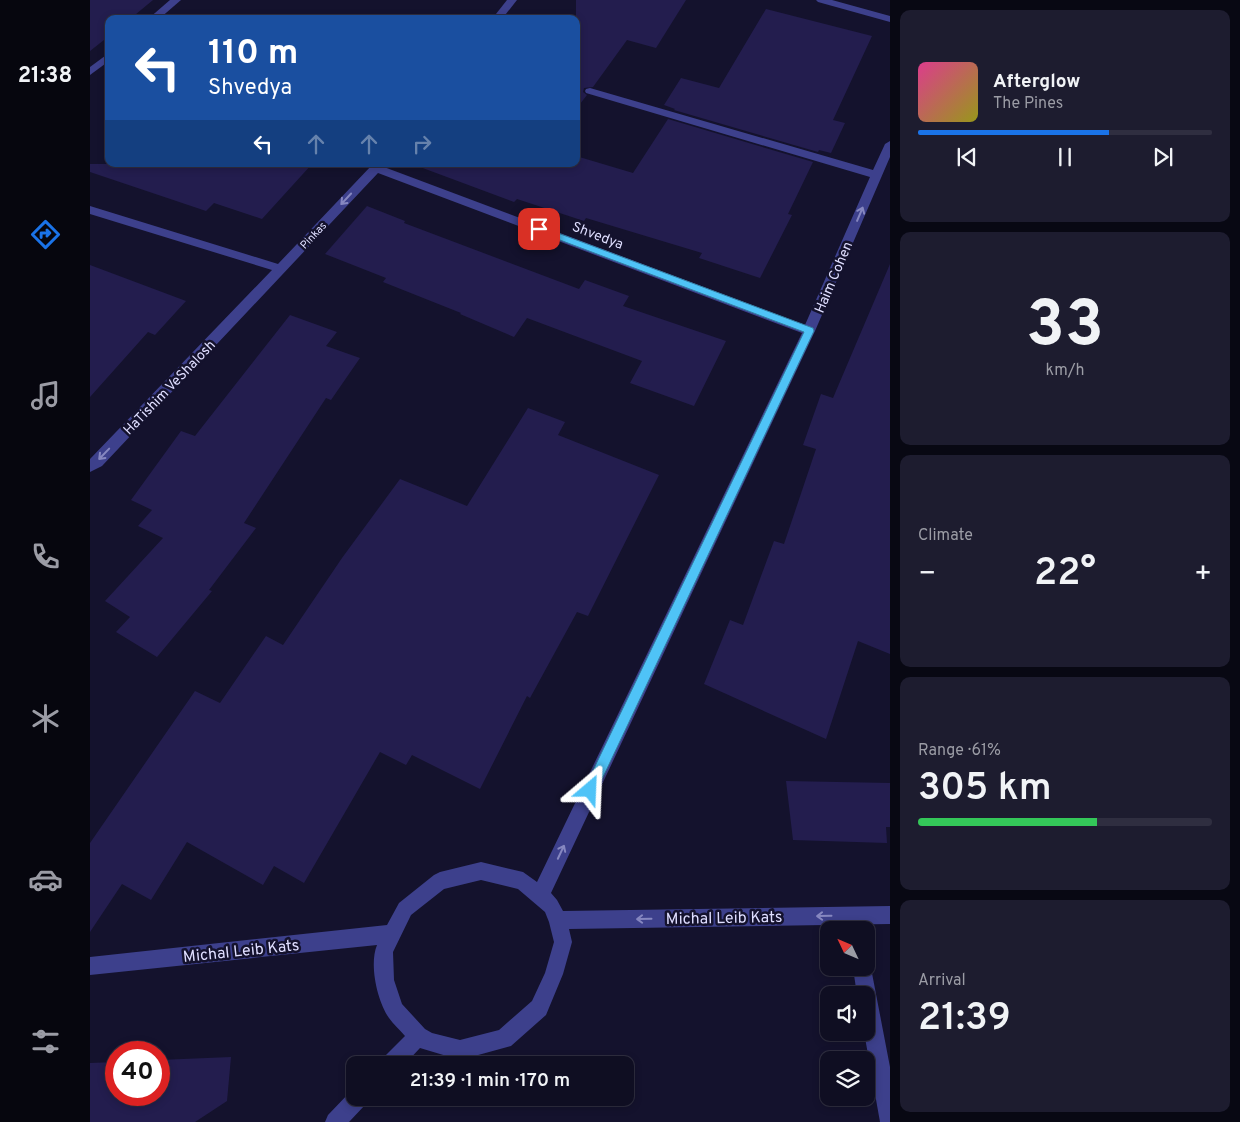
<!DOCTYPE html>
<meta charset="utf-8">
<style>
body{margin:0;font-family:Overpass,sans-serif;background:#1d1c2f;color:#f1f3f6;height:100vh;display:flex;flex-direction:column;font-size:19px;white-space:nowrap}
*{box-sizing:border-box;margin:0}
p{font-size:16px;color:#9b9ca5}
.icon{flex:none;width:28px;height:28px;fill:none;stroke:currentColor;stroke-width:2;stroke-linecap:round;stroke-linejoin:round}
.map{position:relative;flex:1;overflow:hidden}
.drawer{display:flex;flex-direction:column;gap:10px;padding:10px;background:#080813;width:350px}
.drawer>*{flex:none}
.hud{position:absolute;left:15px;top:15px;width:475px;height:152px;border-radius:10px;box-shadow:0 2px 8px #0003,0 0 0 1px #2f2e40;background:#1a4fa0;color:#fff;overflow:hidden}
.needle{width:32px;rotate:314deg}
.tools{position:absolute;left:730px;top:921px;display:grid;gap:10px}
.tools a{display:grid;place-items:center;width:55px;height:55px;border-radius:10px;background:#0f0e22;box-shadow:0 2px 8px #0003,0 0 0 1px #2f2e40;font-size:25px}
.speed{position:absolute;left:15px;top:1041px;display:flex;gap:10px;font-size:25px;font-weight:700;text-align:center}
.speed>*{display:grid;place-content:center;width:65px;height:65px;border-radius:50%;background:#0f0e22;box-shadow:0 2px 8px #0003,0 0 0 1px #2f2e40;line-height:1}
.speed .limit{border:8px solid #d22;background:#fff;color:#111}
.pin{position:absolute;display:grid;place-items:center;width:42px;height:42px;color:#fff;margin:-21px;border-radius:10px;box-shadow:0 2px 8px #0006}
.me{position:absolute;width:55px;margin:-28px;rotate:26deg;stroke-linejoin:round;filter:drop-shadow(0 0 4px #0008)}
.turn{display:flex;align-items:center;gap:18px;height:105px;padding:0 20px;font-size:22px}
.turn .icon{width:65px;height:65px;stroke-width:2.5}
.turn b{display:block;font-size:35px;line-height:42px}
.lanes{display:flex;align-items:center;height:48px;padding:0 20px;background:#0003;justify-content:center;gap:25px;direction:ltr}
.lanes .off{opacity:.35}
.big{font-size:38px;font-weight:600;line-height:1.1}
.drawer .card{flex:1;display:flex;flex-direction:column;justify-content:center;gap:8px;min-width:0;padding:0 18px;border-radius:10px;background:#1d1c2f}
.drawer .dial{align-items:center;gap:0}
.dial b{font-size:65px;line-height:1}
.song{display:flex;align-items:center;gap:15px}
.cover{width:60px;height:60px;border-radius:8px;background:linear-gradient(135deg,hsl(330 70% 55%),hsl(60 70% 35%))}
.played{height:5px;border-radius:2px;background:linear-gradient(90deg,#1a73e8 65%,#2f2e40 65%)}
.keys{display:flex;justify-content:space-around;direction:ltr}
.heat{display:flex;justify-content:space-between;align-items:center;font-size:28px;direction:ltr}
.charge{height:8px;border-radius:4px;background:linear-gradient(90deg,#34c759 61%,#2f2e40 0)}
.trip{position:absolute;left:256px;top:1056px;width:288px;height:50px;border-radius:10px;background:#0f0e22;box-shadow:0 2px 8px #0003,0 0 0 1px #2f2e40;font-weight:600;line-height:50px;text-align:center}
main{display:flex;flex:1;min-height:0}
.tabs{display:flex;flex-direction:column;width:90px;justify-content:space-around;align-items:center;background:#06060e;color:#9b9ca5}
.tabs .icon{width:35px;height:35px}
.tabs .active{color:#1a73e8}
.tabs b{font-size:22px;color:#f1f3f6}
.map>svg:first-child{display:block}
.building{fill:#231d4e}
.lines{fill:none;stroke-linecap:round;stroke-linejoin:round}
.minor{fill:#3d408c;fill-rule:evenodd}
.oneway{stroke:#8687c0}
.route{fill:#4fc3f7;stroke:#337fa1}
.labels{text-anchor:middle;stroke-width:5;stroke-linejoin:round;paint-order:stroke}
.far-street-label{font-size:11px;fill:#dfdeff;stroke:#14122d}
.street-label{font-size:14px;fill:#dfdeff;stroke:#14122d}
.near-street-label{font-size:16px;fill:#dfdeff;stroke:#14122d}
</style>
<main>
<nav class="tabs">
<b>21:38</b>
<svg class="icon active" aria-label="directions" viewBox="0 0 24 24"><path d="M12 3l9 9-9 9-9-9zM9 14v-3h6M13 9l2 2-2 2"/></svg>
<svg class="icon" aria-label="music" viewBox="0 0 24 24"><path d="M9 18V5l10-2v13"/><circle cx="6" cy="18" r="3"/><circle cx="16" cy="16" r="3"/></svg>
<svg class="icon" aria-label="phone" viewBox="0 0 24 24"><path d="M5 4h4l2 5-3 2q2 4 5 5l2-3 5 2v4C11 20 4 13 5 4z"/></svg>
<svg class="icon" aria-label="climate" viewBox="0 0 24 24"><path d="M12 3v18M4 7l16 10M4 17L20 7"/></svg>
<svg class="icon" aria-label="car" viewBox="0 0 24 24"><path d="M5 17H2v-5l4-1 3-4h7l3 4 3 1v5h-3M9 17h6M6 11h13"/><circle cx="7" cy="17" r="2"/><circle cx="17" cy="17" r="2"/></svg>
<svg class="icon" aria-label="filters" viewBox="0 0 24 24"><path d="M4 7h16M4 17h16"/><circle cx="9" cy="7" r="2"/><circle cx="15" cy="17" r="2"/></svg>
</nav>
<div class="map">
<svg width="800" height="1122" viewBox="0 0 800 1122">
<rect width="100%" height="100%" fill="#14122d"/>
<g class="building">
<polygon points="0,0 63,0 40,19 19,19 19,36 0,51"/>
<polygon points="486,0 596,0 566,48 537,40 503,87 494,88 493,92 497,95 486,109"/>
<polygon points="676,9 782,36 743,120 755,123 741,153 729,150 728,152 584,110 585,109 574,105 591,78 629,88"/>
<polygon points="578,119 723,162 698,214 702,215 670,278 609,258 612,253 496,218 494,221 427,199 424,202 330,167 331,164 486,164 486,156 543,173"/>
<polygon points="0,164 222,164 172,219 124,203 116,211 0,172"/>
<polygon points="277,206 315,221 314,223 489,289 495,280 539,296 533,306 636,341 604,406 540,383 552,361 437,318 424,337 370,314 371,313 293,282 296,278 235,254"/>
<polygon points="800,264 800,654 768,641 736,739 614,684 640,620 653,625 684,541 694,544 726,449 713,445 731,394 743,398"/>
<polygon points="0,265 96,301 65,335 58,332 0,397"/>
<polygon points="200,315 247,332 236,346 270,358 241,400 236,398 154,523 166,528 119,590 122,591 67,657 26,632 40,617 15,601 73,538 48,526 62,510 41,500 91,431 105,436"/>
<polygon points="438,408 475,422 468,435 569,475 498,616 487,612 440,698 437,696 390,789 322,755 316,765 290,752 214,883 184,866 173,885 97,842 61,900 32,884 0,932 0,843 105,691 130,703 176,636 193,645 252,558 310,479 377,506"/>
<polygon points="696,781 800,783 800,827 796,827 797,843 703,840"/>
<polygon points="141,1057 137,1101 105,1122 0,1122 0,1063 26,1062 26,1095 69,1095 69,1060"/>
</g>
<g class="lines">
<g class="minor">
<polygon points="80,0 91,0 69,19 58,19"/>
<polygon points="417,0 427,0 412,19 402,19"/>
<polygon points="726,0 742,0 800,16 800,22 728,2"/>
<polygon points="19,53 19,61 0,75 0,67"/>
<path d="M 500,88 L 783,170 L 795,144 L 800,141 L 800,157 L 725,331 L 461,893 L 467,900 L 473,911 L 800,906 L 800,924 L 479,929 L 482,942 L 473,974 L 456,1015 L 421,1046 L 370,1060 L 330,1048 L 314,1065 L 290,1065 L 293,1058 L 315,1036 C 310,1030 303,1024 299,1018 C 287,1001 279,964 287,945 L 0,975 L 0,957 L 297,925 L 309,903 L 344,875 L 350,872 L 391,862 L 433,872 L 447,882 L 712,333 L 288,173 L 12,466 L 0,472 L 0,459 L 182,270 L 0,214 L 0,206 L 188,264 L 282,165 L 295,164 L 294,167 L 715,325 L 780,177 L 496,93 L 495,91 L 496,89 ZM 391,880 L 428,889 L 455,912 L 459,922 L 464,942 L 455,973 L 442,1001 L 409,1030 L 370,1040 L 342,1033 L 335,1029 L 312,1004 L 304,980 L 303,952 L 321,915 L 354,889 Z"/>
<polygon points="776,960 781,968 800,1067 800,1122 790,1122 774,1032 776,1032 776,995 767,995 763,968 776,968"/>
<polygon points="265,1089 265,1098 278,1098 275,1105 259,1122 235,1122 238,1115 261,1091"/>
</g>
</g>
<defs><path id="oneway-shaft" d="M-6 0H5M1.5-3L5.5 0L1.5 3" fill="none" stroke-width="1.6" stroke-linecap="round" stroke-linejoin="round" transform="scale(1.25)"/></defs>
<g class="oneway">
<use href="#oneway-shaft" transform="translate(256 199) rotate(133)"/>
<use href="#oneway-shaft" transform="translate(770 214) rotate(-67)"/>
<use href="#oneway-shaft" transform="translate(14 454) rotate(134)"/>
<use href="#oneway-shaft" transform="translate(471 852) rotate(-65)"/>
<use href="#oneway-shaft" transform="translate(734 916) rotate(179)"/>
<use href="#oneway-shaft" transform="translate(554 919) rotate(179)"/>
</g>
<polygon class="route" points="449,226 723,328 724,331 505,794 500,796 496,794 494,790 496,785 714,332 446,231 446,227"/>
<g class="labels">
<g class="far-street-label">
<text transform="translate(223 235) rotate(-47)" y="4">Pinkas</text>
</g>
<g class="street-label">
<text transform="translate(508 235) rotate(21)" y="5">Shvedya</text>
<text transform="translate(743 277) rotate(-67)" y="5">Haim Cohen</text>
<text transform="translate(79 387) rotate(-46)" y="5">HaTishim VeShalosh</text>
</g>
<g class="near-street-label">
<text transform="translate(634 917) rotate(-1)" y="6">Michal Leib Kats</text>
<text transform="translate(151 950) rotate(-6)" y="6">Michal Leib Kats</text>
</g>
</g>
</svg>
<div class="tools">
<a><svg class="needle" viewBox="-14 -14 28 28"><path d="M0-13l5 13h-10z" fill="#e53935"/><path d="M0 13l5-13h-10z" fill="#9b9ca5"/></svg></a>
<a><svg class="icon" aria-label="sound" viewBox="0 0 24 24"><path d="M4 9h4l5-4v14l-5-4H4zM17 9q2 3 0 6"/></svg></a>
<a><svg class="icon" aria-label="layers" viewBox="0 0 24 24"><path d="M12 4l9 5-9 5-9-5zM3 14l9 5 9-5"/></svg></a>
</div>
<div class="speed"><div class="limit">40</div></div>
<div class="pin" style="left:449px;top:229px;background:#d93025"><svg class="icon" aria-label="arrive" viewBox="0 0 24 24"><path d="M6 21V4h12l-3 4 3 4H6"/></svg></div>
<svg class="me" style="left:500px;top:790px" viewBox="-20 -20 40 40"><path d="M0-17L14 15 0 8-14 15z" fill="#4fc3f7" stroke="#fff" stroke-width="4"/></svg>
<div class="trip">21:39 · 1 min · 170 m</div>
<div class="hud">
<div class="turn"><svg class="icon" aria-label="left" viewBox="0 0 24 24"><path d="M17 20v-9H6M10 6l-5 5 5 5"/></svg><div><b>110 m</b>Shvedya</div></div>
<div class="lanes"><svg class="icon" aria-label="left" viewBox="0 0 24 24"><path d="M17 20v-9H6M10 6l-5 5 5 5"/></svg><svg class="icon off" aria-label="ahead" viewBox="0 0 24 24"><path d="M12 20V5M6 11l6-6 6 6"/></svg><svg class="icon off" aria-label="ahead" viewBox="0 0 24 24"><path d="M12 20V5M6 11l6-6 6 6"/></svg><svg class="icon off" aria-label="right" viewBox="0 0 24 24"><path d="M7 20v-9h11M14 6l5 5-5 5"/></svg></div>
</div>
</div>
<section class="drawer">
<div class="card">
<div class="song"><i class="cover"></i><div><b>Afterglow</b><p>The Pines</p></div></div>
<div class="played"></div>
<div class="keys"><svg class="icon" aria-label="previous" viewBox="0 0 24 24"><path d="M18 5L8 12l10 7zM5 5v14"/></svg><svg class="icon" aria-label="pause" viewBox="0 0 24 24"><path d="M8 5v14M16 5v14"/></svg><svg class="icon" aria-label="next" viewBox="0 0 24 24"><path d="M6 5l10 7-10 7zM19 5v14"/></svg></div>
</div>
<div class="card dial"><b>33</b><p>km/h</p></div>
<div class="card"><p>Climate</p>
<div class="heat"><a>−</a><b class="big">22°</b><a>+</a></div>
</div>
<div class="card"><p>Range · 61%</p><b class="big">305 km</b><div class="charge"></div></div>
<div class="card"><p>Arrival</p><b class="big">21:39</b></div>
</section>
</main>
